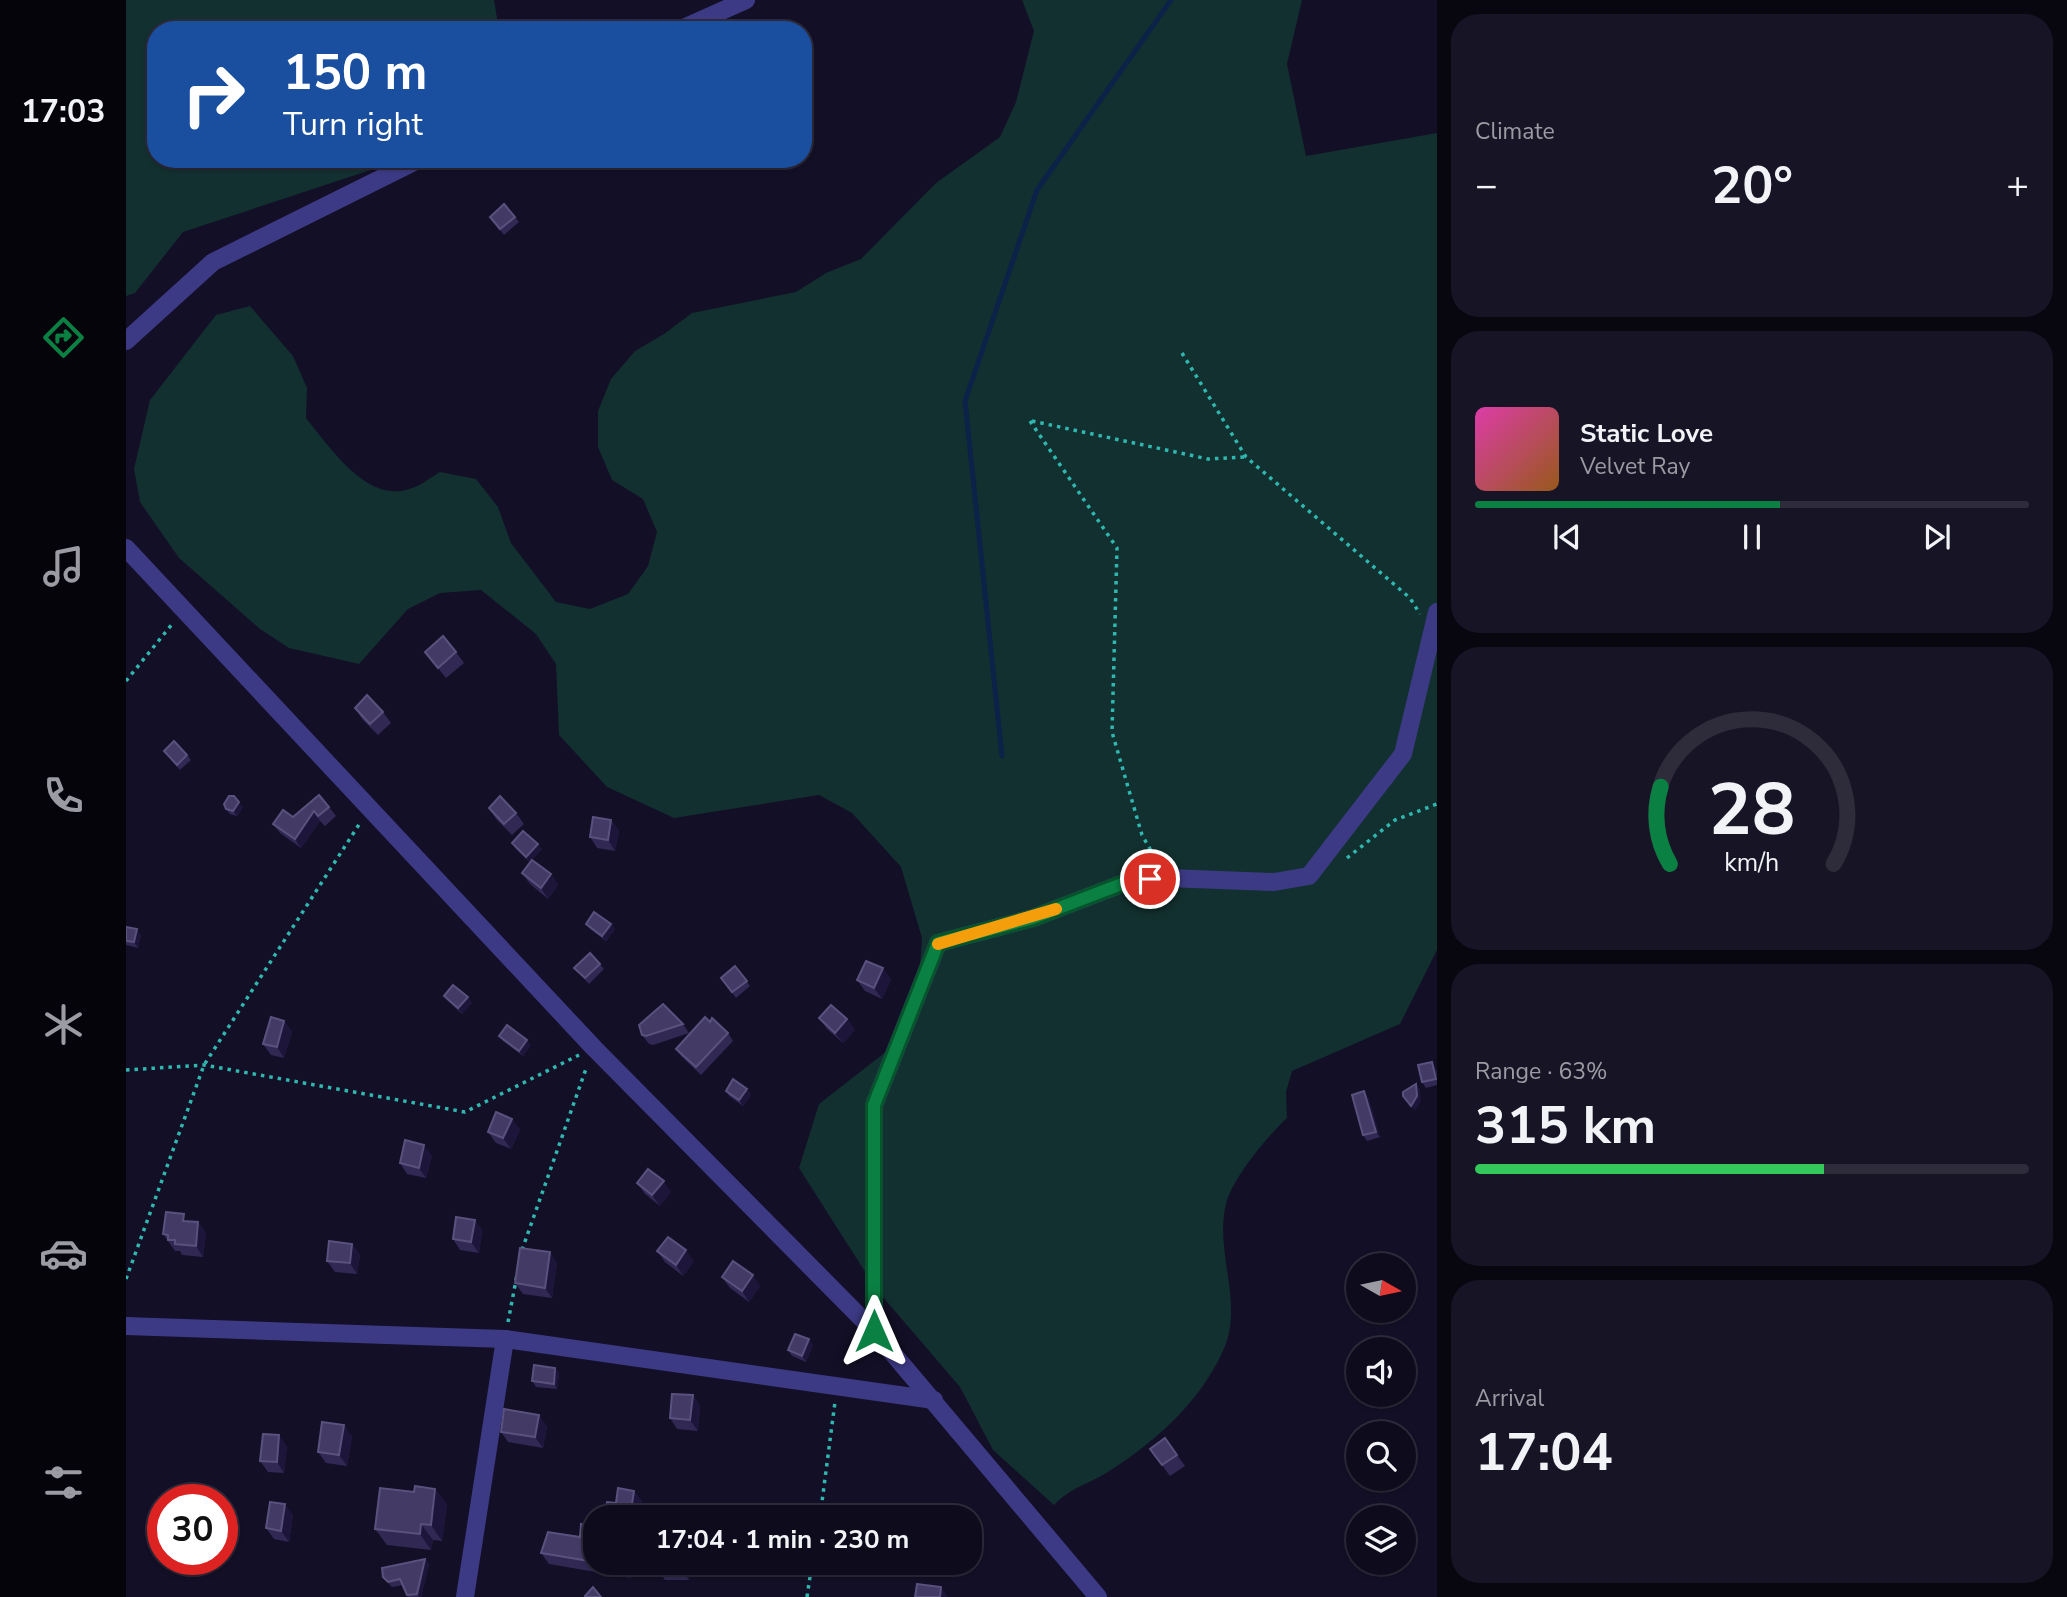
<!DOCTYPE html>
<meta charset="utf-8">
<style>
body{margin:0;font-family:"Nunito Sans",sans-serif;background:#171425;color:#f1f3f6;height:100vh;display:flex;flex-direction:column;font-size:26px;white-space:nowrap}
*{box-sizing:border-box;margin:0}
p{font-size:23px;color:#9b9ba3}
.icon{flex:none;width:38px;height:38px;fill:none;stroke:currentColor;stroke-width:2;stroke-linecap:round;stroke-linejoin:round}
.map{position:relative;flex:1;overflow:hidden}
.drawer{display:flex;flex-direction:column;gap:14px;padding:14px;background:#08060f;width:630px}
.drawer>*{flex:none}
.top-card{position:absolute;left:21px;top:21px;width:665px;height:147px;border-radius:28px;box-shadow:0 2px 5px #0004,0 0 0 2px #2e2b3b;background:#1a4fa0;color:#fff;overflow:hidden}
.needle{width:46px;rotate:99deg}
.buttons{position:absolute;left:1220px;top:1253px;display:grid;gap:14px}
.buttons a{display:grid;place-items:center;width:70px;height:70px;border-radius:50%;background:#0e0b1c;box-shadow:0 2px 5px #0004,0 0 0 2px #2e2b3b;font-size:35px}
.speed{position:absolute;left:21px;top:1484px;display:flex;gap:14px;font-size:35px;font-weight:700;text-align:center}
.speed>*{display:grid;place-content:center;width:91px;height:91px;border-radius:50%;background:#0e0b1c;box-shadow:0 2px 5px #0004,0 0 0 2px #2e2b3b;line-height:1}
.speed .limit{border:10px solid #d22;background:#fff;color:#111}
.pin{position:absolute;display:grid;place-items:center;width:60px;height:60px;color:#fff;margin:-30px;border:4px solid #fff;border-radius:50%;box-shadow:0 2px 7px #0007}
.me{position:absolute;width:77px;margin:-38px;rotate:0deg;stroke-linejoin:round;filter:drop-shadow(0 0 5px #0008)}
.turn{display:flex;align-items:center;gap:24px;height:147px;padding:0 21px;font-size:32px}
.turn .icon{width:91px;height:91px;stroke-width:2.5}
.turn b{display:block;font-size:49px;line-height:60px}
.big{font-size:52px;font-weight:700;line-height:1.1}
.drawer .card{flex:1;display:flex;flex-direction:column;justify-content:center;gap:10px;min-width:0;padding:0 24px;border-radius:28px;background:#171425}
.drawer .dial{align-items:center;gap:0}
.dial svg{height:182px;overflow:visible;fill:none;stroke:#2e2b3b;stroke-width:7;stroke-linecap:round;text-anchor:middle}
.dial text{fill:#f1f3f6;stroke:none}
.song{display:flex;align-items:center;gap:21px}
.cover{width:84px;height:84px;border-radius:10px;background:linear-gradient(135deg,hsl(320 70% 55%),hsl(30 70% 35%))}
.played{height:7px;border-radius:4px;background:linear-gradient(90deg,#0b8043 55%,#2e2b3b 55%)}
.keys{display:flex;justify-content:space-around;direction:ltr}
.heat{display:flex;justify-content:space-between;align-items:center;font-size:38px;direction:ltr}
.charge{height:10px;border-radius:5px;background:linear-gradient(90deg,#34c759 63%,#2e2b3b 0)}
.trip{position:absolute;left:457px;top:1505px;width:399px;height:70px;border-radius:28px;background:#0e0b1c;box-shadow:0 2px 5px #0004,0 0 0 2px #2e2b3b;font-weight:700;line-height:70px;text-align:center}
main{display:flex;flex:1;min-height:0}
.menu{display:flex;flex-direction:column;width:126px;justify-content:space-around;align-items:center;background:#06040b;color:#9b9ba3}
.menu .icon{width:49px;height:49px}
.menu .current{color:#0b8043}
.menu b{font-size:32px;color:#f1f3f6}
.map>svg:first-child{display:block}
.green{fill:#12302f}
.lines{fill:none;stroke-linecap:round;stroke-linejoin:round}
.stream{stroke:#0c2248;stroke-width:5}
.path{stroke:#2fb8b0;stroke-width:3.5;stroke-dasharray:3.5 5;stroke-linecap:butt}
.minor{stroke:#3d3a85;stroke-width:18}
.tertiary{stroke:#3d3a85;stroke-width:18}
.wall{fill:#312854}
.shaded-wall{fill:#1d163a}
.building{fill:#433a66;stroke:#5a527e;stroke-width:2}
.route-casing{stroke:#07532c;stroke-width:18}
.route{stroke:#0b8043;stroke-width:12}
.slow{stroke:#f59e0b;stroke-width:12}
</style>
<main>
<nav class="menu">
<b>17:03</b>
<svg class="icon current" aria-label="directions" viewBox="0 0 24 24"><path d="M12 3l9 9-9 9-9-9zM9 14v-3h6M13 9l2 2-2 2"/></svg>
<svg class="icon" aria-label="music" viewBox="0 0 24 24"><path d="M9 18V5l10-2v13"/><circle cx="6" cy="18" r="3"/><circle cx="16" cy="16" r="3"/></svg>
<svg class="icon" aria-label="phone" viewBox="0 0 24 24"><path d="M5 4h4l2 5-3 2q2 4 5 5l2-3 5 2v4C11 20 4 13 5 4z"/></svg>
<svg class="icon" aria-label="climate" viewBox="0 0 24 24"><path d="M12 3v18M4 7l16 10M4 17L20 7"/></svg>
<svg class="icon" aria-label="car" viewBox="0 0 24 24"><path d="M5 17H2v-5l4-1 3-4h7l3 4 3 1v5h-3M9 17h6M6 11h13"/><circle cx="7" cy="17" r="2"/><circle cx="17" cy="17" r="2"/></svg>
<svg class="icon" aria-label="filters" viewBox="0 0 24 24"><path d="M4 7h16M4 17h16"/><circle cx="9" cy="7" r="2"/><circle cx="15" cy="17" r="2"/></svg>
</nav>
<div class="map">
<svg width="1311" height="1597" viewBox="0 0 1311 1597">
<rect width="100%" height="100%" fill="#130f26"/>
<g class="green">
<polygon points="0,0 368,0 373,30 30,30 30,159 278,159 57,232 9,293 0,296"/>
<path d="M 896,0 L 1176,0 L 1161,64 L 1180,156 L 1311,133 L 1311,950 L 1274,1024 L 1166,1071 L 1160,1092 L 1161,1118 C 1141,1137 1107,1177 1100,1204 C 1088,1253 1119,1303 1097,1351 C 1073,1404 1026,1445 977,1475 C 957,1486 945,1488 928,1505 L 867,1450 L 834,1387 L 750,1289 L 673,1168 L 693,1104 L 775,1040 L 791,1008 L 796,938 L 775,867 L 726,813 L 693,795 L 548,818 L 481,787 L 433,735 L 430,664 L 410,634 L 355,590 L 314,593 L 282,609 L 233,664 L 163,648 L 134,629 L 53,558 L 14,502 L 8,469 L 24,400 L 90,315 L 124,306 L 167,356 L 181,388 L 180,418 C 204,447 242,506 286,488 C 296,485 305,477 314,472 L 350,479 L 372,507 L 385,543 L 430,602 L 464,609 L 502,594 L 522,566 L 531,532 L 517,499 L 486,480 L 472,447 L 472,411 L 485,379 L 509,351 L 538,334 L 566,313 L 670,292 L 700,273 L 735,259 L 810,183 L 874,137 L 890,102 L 908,31 Z"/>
</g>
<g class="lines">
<polyline class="stream" points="876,756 839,401 911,190 1045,0"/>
<g class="path">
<polyline points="1056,353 1120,457 1284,598 1294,614"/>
<polyline points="904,421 991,548 986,732 1016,835 1031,861"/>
<polyline points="906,421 1082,459 1118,457"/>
<polyline points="0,681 47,623"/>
<polyline points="1221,858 1269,820 1311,804"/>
<polyline points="0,1070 78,1065 339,1112 453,1055"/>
<polyline points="396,1250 461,1066"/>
<polyline points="0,1279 78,1065 234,823"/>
<polyline points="382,1322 391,1275"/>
<polyline points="694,1517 709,1402"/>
<polyline points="681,1597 686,1563"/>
</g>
<g class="minor">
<polyline points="553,30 620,0"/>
<polyline points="0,341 87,262 294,159"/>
<polyline points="0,1326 379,1339 808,1400"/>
<polyline points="748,1331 748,1105 812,943 907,918 1006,880 1041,878 1148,882 1183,876 1277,754 1311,612"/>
<polyline points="339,1597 379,1339"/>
</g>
<polyline class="tertiary" points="0,548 468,1048 748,1331 972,1597"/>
</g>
<g class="wall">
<polygon points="364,217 389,217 393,222 378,235"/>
<polygon points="299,652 330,652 338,663 320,678"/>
<polygon points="229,708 257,712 265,723 252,735 236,719"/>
<polygon points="38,751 61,755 65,760 54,770"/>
<polygon points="117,807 111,816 104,814 100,809"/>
<polygon points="203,807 210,816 199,826 194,821 175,848 154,833 147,824"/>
<polygon points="363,808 390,813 398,824 386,835 370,819"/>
<polygon points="485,820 493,831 489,851 471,848 464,837"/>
<polygon points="386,843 416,849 404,862 390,849"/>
<polygon points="396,873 425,874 432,885 422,899 404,884"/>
<polygon points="460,924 485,924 489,929 480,941 464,929"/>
<polygon points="0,927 15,935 12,948 0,945"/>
<polygon points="474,964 478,969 463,984 448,968"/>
<polygon points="609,966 624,986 610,998 595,978"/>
<polygon points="765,979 756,999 739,991 731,980"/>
<polygon points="318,996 346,1003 336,1014 322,1001"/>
<polygon points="693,1018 721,1019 729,1030 717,1043 701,1029"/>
<polygon points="158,1021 166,1032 158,1058 145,1055 137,1044"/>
<polygon points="584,1022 602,1033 607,1041 575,1075 555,1056 550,1049"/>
<polygon points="557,1024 563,1033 527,1045 523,1044 516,1035"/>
<polygon points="373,1036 405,1045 397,1056 377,1041"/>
<polygon points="1306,1062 1311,1071 1311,1085 1300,1088 1296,1082"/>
<polygon points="621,1089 625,1095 617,1106 603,1096 600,1091"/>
<polygon points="1242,1097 1254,1137 1241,1141 1237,1135"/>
<polygon points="386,1119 394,1130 385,1149 370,1143 362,1132"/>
<polygon points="306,1156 300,1178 281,1174 274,1163"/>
<polygon points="511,1183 545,1192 534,1206 519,1194"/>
<polygon points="349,1220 356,1231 353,1253 334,1250 327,1239"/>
<polygon points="63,1221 72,1222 80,1233 77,1257 56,1255 54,1251 49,1251 37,1234"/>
<polygon points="226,1244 234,1255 231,1274 209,1272 201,1261"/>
<polygon points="531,1251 568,1261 557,1276 539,1262"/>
<polygon points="431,1263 426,1298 397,1294 389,1283"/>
<polygon points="596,1277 634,1286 623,1302 604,1288"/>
<polygon points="687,1345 680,1362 666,1356 662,1350"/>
<polygon points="429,1368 433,1373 431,1389 410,1387 406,1381"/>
<polygon points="567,1395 574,1406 572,1431 551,1429 544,1418"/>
<polygon points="421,1426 417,1448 382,1442 375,1432"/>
<polygon points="226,1436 221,1466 200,1463 192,1452"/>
<polygon points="1039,1438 1059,1466 1044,1476 1024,1449"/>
<polygon points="161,1446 158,1473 142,1472 134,1461"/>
<polygon points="309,1489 321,1505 316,1541 307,1540 305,1550 261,1545 249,1529 288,1492"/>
<polygon points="167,1515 163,1542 148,1539 140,1528"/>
<polygon points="469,1526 469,1563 507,1563 505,1578 423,1564 415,1553 454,1537"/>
<polygon points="299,1559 303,1564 295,1597 282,1597 277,1585 266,1587 257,1577"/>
<polygon points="563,1563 563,1580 539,1580 531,1569"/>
</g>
<g class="shaded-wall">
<polygon points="113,802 117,807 111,816 107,811"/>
<polygon points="188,811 194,821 175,848 169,839"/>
<polygon points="485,820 493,831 489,851 482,840"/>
<polygon points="412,844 416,849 404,862 400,857"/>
<polygon points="425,874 432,885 422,899 415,888"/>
<polygon points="485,924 489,929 480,941 476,936"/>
<polygon points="11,929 15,935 12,948 8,942"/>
<polygon points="757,968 765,979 756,999 748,988"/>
<polygon points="342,997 346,1003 336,1014 332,1008"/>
<polygon points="721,1019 729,1030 717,1043 709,1033"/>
<polygon points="158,1021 166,1032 158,1058 151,1047"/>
<polygon points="401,1040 405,1045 397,1056 393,1051"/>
<polygon points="1306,1062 1310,1068 1311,1080 1310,1079"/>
<polygon points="1290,1084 1294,1089 1295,1101 1289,1111 1285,1106"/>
<polygon points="621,1089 625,1095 617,1106 613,1100"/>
<polygon points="1238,1091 1242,1097 1254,1137 1250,1132"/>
<polygon points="386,1119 394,1130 385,1149 377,1138"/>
<polygon points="298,1145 306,1156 300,1178 293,1168"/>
<polygon points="538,1181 545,1192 534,1206 526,1195"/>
<polygon points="349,1220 356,1231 353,1253 345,1242"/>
<polygon points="72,1222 80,1233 77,1257 70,1246"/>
<polygon points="226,1244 234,1255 231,1274 224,1263"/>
<polygon points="560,1250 568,1261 557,1276 550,1265"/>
<polygon points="424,1252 431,1263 426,1298 419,1288"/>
<polygon points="627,1275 634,1286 623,1302 616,1291"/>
<polygon points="683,1339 687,1345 680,1362 676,1356"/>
<polygon points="429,1368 433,1373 431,1389 428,1384"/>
<polygon points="567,1395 574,1406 572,1431 564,1420"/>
<polygon points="413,1415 421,1426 417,1448 409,1437"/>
<polygon points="218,1425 226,1436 221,1466 213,1455"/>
<polygon points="153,1435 161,1446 158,1473 151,1462"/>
<polygon points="309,1489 321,1505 316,1541 305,1525"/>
<polygon points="508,1491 516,1501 513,1517 504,1517"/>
<polygon points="159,1504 167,1515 163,1542 155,1531"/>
<polygon points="295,1524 307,1540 305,1550 294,1534"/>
<polygon points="299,1559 303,1564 295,1597 293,1597 291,1594"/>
<polygon points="498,1563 507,1563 505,1578 498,1567"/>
<polygon points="555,1563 563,1563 563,1580 555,1569"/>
<polygon points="815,1587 822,1597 814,1597"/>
</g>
<g class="building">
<polygon points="378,204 389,217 374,229 364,217"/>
<polygon points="317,636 330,652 312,668 299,652"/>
<polygon points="241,695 257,712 244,724 229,708"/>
<polygon points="48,741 61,755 51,765 38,751"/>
<polygon points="193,795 203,807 192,816 188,811 169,839 147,824 157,810 167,817"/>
<polygon points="103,796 108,796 113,802 107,811 100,809 98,804"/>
<polygon points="374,796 390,813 378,824 363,808"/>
<polygon points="467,817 485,820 482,840 464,837"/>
<polygon points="397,831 412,844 400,857 386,843"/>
<polygon points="406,860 425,874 415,888 396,873"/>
<polygon points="468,912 485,924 476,936 460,924"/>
<polygon points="0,927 11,929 8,942 0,941"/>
<polygon points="464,953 474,964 459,978 448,968"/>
<polygon points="740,961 757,968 748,988 731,980"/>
<polygon points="609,966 621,981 606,992 595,978"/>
<polygon points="327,985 342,997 332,1008 318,996"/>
<polygon points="537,1004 557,1024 520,1036 516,1035 513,1025"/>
<polygon points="705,1005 721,1019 709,1033 693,1018"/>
<polygon points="145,1017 158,1021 151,1047 137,1044"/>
<polygon points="579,1017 584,1022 586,1018 602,1033 570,1067 550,1049"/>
<polygon points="381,1025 401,1040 393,1051 373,1036"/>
<polygon points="1306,1062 1310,1079 1296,1082 1292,1065"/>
<polygon points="607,1079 621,1089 613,1100 600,1091"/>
<polygon points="1290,1084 1291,1096 1285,1106 1277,1096 1277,1092"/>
<polygon points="1238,1091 1250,1132 1237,1135 1226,1095"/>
<polygon points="370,1112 386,1119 377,1138 362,1132"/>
<polygon points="279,1140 298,1145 293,1168 274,1163"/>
<polygon points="522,1169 538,1181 526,1195 511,1183"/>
<polygon points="40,1212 58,1214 57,1221 72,1222 70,1246 49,1244 49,1240 42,1240 42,1235 37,1234"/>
<polygon points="330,1217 349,1220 345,1242 327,1239"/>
<polygon points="542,1237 560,1250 550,1265 531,1251"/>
<polygon points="203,1241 226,1244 224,1263 201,1261"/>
<polygon points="394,1248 424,1252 419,1288 389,1283"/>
<polygon points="607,1261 627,1275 616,1291 596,1277"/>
<polygon points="669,1334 683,1339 676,1356 662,1350"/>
<polygon points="408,1365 429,1368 428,1384 406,1381"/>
<polygon points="546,1394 567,1395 564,1420 544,1418"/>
<polygon points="378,1409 413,1415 409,1437 375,1432"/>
<polygon points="196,1422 218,1425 213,1455 192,1452"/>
<polygon points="137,1434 153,1435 151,1462 134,1461"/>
<polygon points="1039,1438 1051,1455 1036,1465 1024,1449"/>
<polygon points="289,1486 309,1489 305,1525 295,1524 294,1534 249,1529 254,1488 288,1492"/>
<polygon points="492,1488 508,1491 504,1517 479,1517 481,1502 490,1503"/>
<polygon points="144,1502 159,1504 155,1531 140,1528"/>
<polygon points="535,1512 571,1513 571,1517 534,1517"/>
<polygon points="455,1524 469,1526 469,1562 415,1553 422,1532 454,1537"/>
<polygon points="299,1559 291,1594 281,1595 274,1579 262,1582 257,1577 256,1568"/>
<polygon points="473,1563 498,1563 498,1567"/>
<rect x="531" y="1563" width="24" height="6"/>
<polygon points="791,1584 815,1587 814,1597 789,1597"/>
<polygon points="467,1587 475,1597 459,1597 459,1596"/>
</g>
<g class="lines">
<defs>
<polyline id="route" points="748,1331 748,1105 812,943 907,918 1006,880 1024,879"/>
</defs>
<use href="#route" class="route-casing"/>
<use href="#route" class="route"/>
<polyline class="slow" points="812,944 930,909"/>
</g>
</svg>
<div class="buttons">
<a><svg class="needle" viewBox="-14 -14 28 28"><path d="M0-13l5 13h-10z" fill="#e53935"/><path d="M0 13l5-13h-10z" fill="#9b9ba3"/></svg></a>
<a><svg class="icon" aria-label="sound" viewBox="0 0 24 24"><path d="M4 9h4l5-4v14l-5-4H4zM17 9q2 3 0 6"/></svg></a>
<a><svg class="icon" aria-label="search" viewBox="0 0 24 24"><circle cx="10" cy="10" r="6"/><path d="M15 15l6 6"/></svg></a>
<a><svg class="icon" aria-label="layers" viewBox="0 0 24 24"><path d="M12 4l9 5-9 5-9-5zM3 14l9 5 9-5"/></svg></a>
</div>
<div class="speed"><div class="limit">30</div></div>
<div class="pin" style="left:1024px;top:879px;background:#d93025"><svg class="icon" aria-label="arrive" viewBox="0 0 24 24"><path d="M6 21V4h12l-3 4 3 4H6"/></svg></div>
<svg class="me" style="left:748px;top:1331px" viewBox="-20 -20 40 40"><path d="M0-17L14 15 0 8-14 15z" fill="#0b8043" stroke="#fff" stroke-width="4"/></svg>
<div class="trip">17:04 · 1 min · 230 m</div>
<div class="top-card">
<div class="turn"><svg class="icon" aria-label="right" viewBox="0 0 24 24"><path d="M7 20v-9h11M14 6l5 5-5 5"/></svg><div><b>150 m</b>Turn right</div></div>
</div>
</div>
<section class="drawer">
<div class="card"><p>Climate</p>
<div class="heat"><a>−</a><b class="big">20°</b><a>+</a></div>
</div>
<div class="card">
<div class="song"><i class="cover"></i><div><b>Static Love</b><p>Velvet Ray</p></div></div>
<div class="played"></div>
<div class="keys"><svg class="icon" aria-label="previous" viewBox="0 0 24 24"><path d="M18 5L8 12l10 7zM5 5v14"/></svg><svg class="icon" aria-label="pause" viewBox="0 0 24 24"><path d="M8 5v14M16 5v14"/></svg><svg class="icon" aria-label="next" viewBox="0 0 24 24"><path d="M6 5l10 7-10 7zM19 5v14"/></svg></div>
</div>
<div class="card dial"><svg viewBox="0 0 100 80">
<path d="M14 69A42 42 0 1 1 86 69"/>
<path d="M14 69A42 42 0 0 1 10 35" stroke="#0b8043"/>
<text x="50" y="56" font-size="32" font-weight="700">28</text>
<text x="50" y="72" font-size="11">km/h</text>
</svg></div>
<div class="card"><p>Range · 63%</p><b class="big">315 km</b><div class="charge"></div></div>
<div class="card"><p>Arrival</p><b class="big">17:04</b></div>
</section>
</main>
